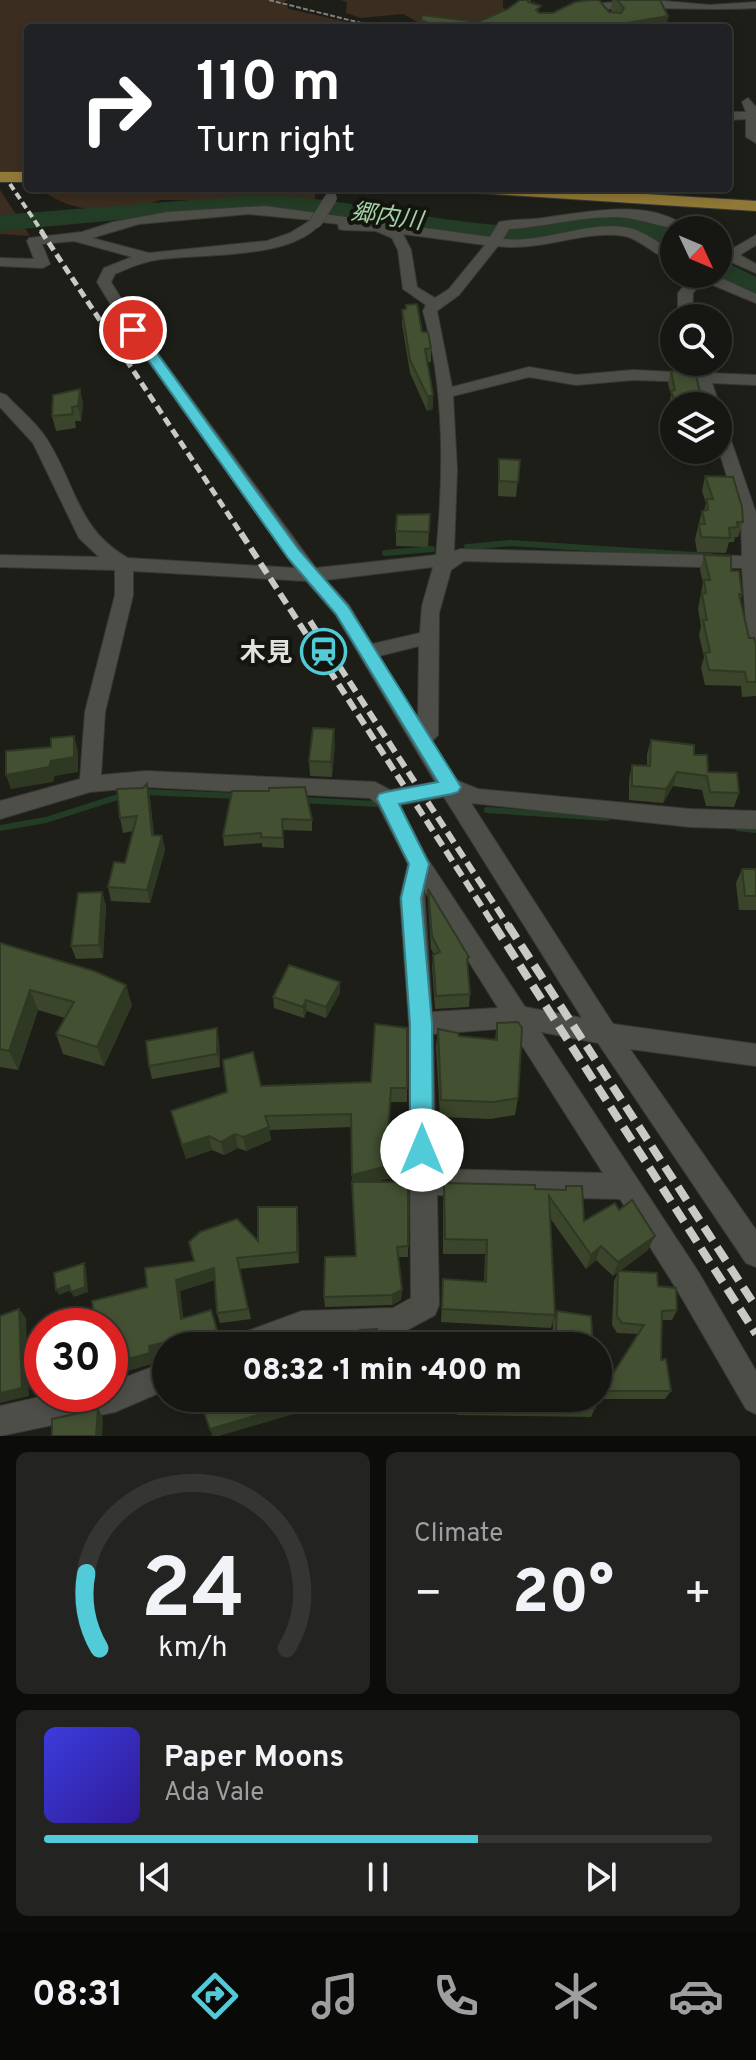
<!DOCTYPE html>
<meta charset="utf-8">
<style>
body{margin:0;font-family:Overpass,"Noto Sans JP",sans-serif;background:#232321;color:#f1f3f6;height:100vh;display:flex;flex-direction:column;font-size:30px;white-space:nowrap}
*{box-sizing:border-box;margin:0}
p{font-size:26px;color:#9e9fa0}
.icon{flex:none;width:44px;height:44px;fill:none;stroke:currentColor;stroke-width:2;stroke-linecap:round;stroke-linejoin:round}
.map{position:relative;height:1436px;overflow:hidden}
.side{display:flex;flex-direction:column;gap:16px;padding:16px;background:#0c0c0a;flex:1}
.side>*{flex:none}
.hud{position:absolute;left:24px;top:24px;width:708px;height:168px;border-radius:8px;box-shadow:0 4px 12px #0003,0 0 0 2px #353533;background:#202124;color:#fff;overflow:hidden}
.needle{width:52px;rotate:134deg}
.fabs{position:absolute;left:660px;top:216px;display:grid;gap:16px}
.fabs a{display:grid;place-items:center;width:72px;height:72px;border-radius:50%;background:#161613;box-shadow:0 4px 12px #0003,0 0 0 2px #353533;font-size:40px}
.speed{position:absolute;left:24px;top:1308px;display:flex;gap:16px;font-size:40px;font-weight:700;text-align:center}
.speed>*{display:grid;place-content:center;width:104px;height:104px;border-radius:50%;background:#161613;box-shadow:0 4px 12px #0003,0 0 0 2px #353533;line-height:1}
.speed .limit{border:12px solid #d22;background:#fff;color:#111}
.pin{position:absolute;display:grid;place-items:center;width:68px;height:68px;color:#fff;margin:-34px;border:4px solid #fff;border-radius:50%;box-shadow:0 2px 8px #0007}
.me{position:absolute;width:88px;margin:-44px;rotate:0deg;stroke-linejoin:round;filter:drop-shadow(0 0 6px #0008)}
.turn{display:flex;align-items:center;gap:28px;height:168px;padding:0 40px;font-size:36px}
.turn .icon{width:104px;height:104px;stroke-width:2.5}
.turn b{display:block;font-size:56px;line-height:68px}
.big{font-size:60px;font-weight:800;line-height:1.1}
.side .widget{flex:1;display:flex;flex-direction:column;justify-content:center;gap:12px;min-width:0;padding:0 28px;border-radius:12px;background:#232321}
.side .dial{align-items:center;gap:0}
.dial svg{height:208px;overflow:visible;fill:none;stroke:#353533;stroke-width:7;stroke-linecap:round;text-anchor:middle}
.dial text{fill:#f1f3f6;stroke:none}
.song{display:flex;align-items:center;gap:24px}
.cover{width:96px;height:96px;border-radius:12px;background:linear-gradient(135deg,hsl(240 70% 55%),hsl(250 70% 35%))}
.played{height:8px;border-radius:4px;background:linear-gradient(90deg,#52cbd9 65%,#353533 65%)}
.keys{display:flex;justify-content:space-around;direction:ltr}
.heat{display:flex;justify-content:space-between;align-items:center;font-size:44px;direction:ltr}
.side .tiles{flex:1;display:grid;gap:16px;grid-template-columns:1fr 1fr}
.widget:last-child{grid-column:span 2}
.trip{position:absolute;left:152px;top:1332px;width:460px;height:80px;border-radius:40px;background:#161613;box-shadow:0 4px 12px #0003,0 0 0 2px #353533;font-weight:800;line-height:80px;text-align:center}
.dock{display:flex;height:128px;justify-content:space-around;align-items:center;background:#090908;color:#9e9fa0}
.dock .icon{width:56px;height:56px}
.dock .current{color:#52cbd9}
.dock b{font-size:36px;color:#f1f3f6}
.map>svg:first-child{display:block}
.green{fill:#3b2d1f}
.lines{fill:none;stroke-linecap:round;stroke-linejoin:round}
.stream{stroke:#233c25;stroke-width:6}
.river{fill:#233c25;fill-rule:evenodd}
.minor-casing{stroke:#383835;stroke-width:2}
.major-casing{stroke:#383835;stroke-width:2}
.path{stroke:#7f7f7b;stroke-width:2;stroke-dasharray:5 2;stroke-linecap:butt}
.minor{fill:#4e4e49;fill-rule:evenodd}
.major{fill:#907836;fill-rule:evenodd}
.rail-far3{stroke:#c9c9c6;stroke-width:4;stroke-dasharray:7 4;stroke-linecap:butt}
.rail-far2{stroke:#c9c9c6;stroke-width:5;stroke-dasharray:9 5;stroke-linecap:butt}
.rail-far1{stroke:#c9c9c6;stroke-width:6;stroke-dasharray:12 6;stroke-linecap:butt}
.rail{stroke:#c9c9c6;stroke-width:8;stroke-dasharray:16 8;stroke-linecap:butt}
.minor-bridge-casing{stroke:#383835;stroke-width:13;stroke-linecap:butt}
.minor-bridge{stroke:#4e4e49;stroke-width:12}
.wall{fill:#3a452b}
.shaded-wall{fill:#2f3823}
.building{fill:#435032;stroke:#2f3823;stroke-width:2}
.route{fill:#52cbd9;stroke:#35848d;stroke-width:2}
.labels{text-anchor:middle;stroke-width:8;stroke-linejoin:round;paint-order:stroke}
.far-water-label{font-size:24px;font-style:italic;fill:#a2d2a5;stroke:#151510}
.poi-label{font-size:26px;font-weight:bold;fill:#e1e1de;stroke:#151510;text-anchor:end}
</style>
<div class="map">
<svg width="756" height="1436" viewBox="0 0 756 1436">
<rect width="100%" height="100%" fill="#1e1e19"/>
<g class="green">
<polygon points="0,0 288,0 283,2 289,9 374,28 28,28 28,181 0,182"/>
<polygon points="341,0 503,0 503,8 509,10 480,28 428,28 403,14 361,18 346,13 347,2"/>
<path d="M 40,188 L 295,188 L 315,194 L 315,201 L 160,200 C 123,214 71,216 40,188 Z"/>
<polygon points="0,190 30,236 0,234"/>
</g>
<g class="lines">
<g class="stream">
<polyline points="467,547 510,543 711,556"/>
<polyline points="385,553 432,549"/>
<polyline points="143,792 239,796"/>
<polyline points="302,800 376,804"/>
<polyline points="487,810 607,818"/>
<polyline points="0,828 46,820 124,795"/>
<polyline points="738,828 756,830"/>
</g>
<g class="river">
<path d="M 255,195 C 338,196 416,219 498,225 C 559,230 615,203 674,230 L 674,248 L 631,232 L 610,231 L 502,241 L 291,210 L 182,214 L 0,231 L 0,215 Z"/>
<polygon points="718,258 756,277 756,296 713,274 718,274"/>
</g>
<defs>
<g id="minor">
<path d="M 652,0 L 710,5 L 756,2 L 756,8 C 705,11 656,6 605,9 L 619,28 L 609,28 L 594,8 L 602,3 Z"/>
<polygon points="748,98 756,107 756,143 746,137 746,119 728,120 728,112 746,112 742,102"/>
<polygon points="608,188 621,188 621,189 615,193"/>
<path d="M 265,206 L 490,237 L 499,222 C 514,219 529,220 543,218 C 589,212 651,197 691,230 C 666,230 643,218 617,217 C 581,216 545,227 509,229 L 503,239 C 545,244 587,220 629,228 C 644,231 661,245 674,252 L 674,262 C 656,257 641,239 624,236 C 586,229 540,252 498,246 L 459,295 L 437,311 L 452,387 L 529,367 L 576,375 L 633,370 L 694,373 L 690,362 L 706,362 L 709,373 L 756,375 L 756,385 L 712,383 L 720,406 L 718,409 L 718,406 L 704,406 L 697,382 L 633,380 L 576,385 L 529,377 L 453,396 L 457,470 L 454,551 L 461,549 L 742,556 L 741,521 L 718,448 L 718,418 L 724,420 L 756,513 L 756,646 L 747,639 L 742,568 L 464,561 L 451,570 L 439,613 L 438,735 L 431,742 L 456,780 L 478,789 L 690,809 L 756,811 L 756,829 L 690,827 L 471,803 L 613,1024 L 756,1044 L 756,1066 L 630,1049 L 756,1230 L 756,1267 L 746,1263 L 598,1043 L 541,1032 L 699,1273 L 756,1371 L 756,1414 L 746,1409 L 679,1293 L 620,1199 L 437,1195 L 439,1305 L 435,1315 L 396,1336 L 302,1339 L 283,1346 L 230,1346 L 234,1336 L 302,1311 L 393,1308 L 411,1298 L 409,1024 L 400,898 L 408,864 L 378,805 L 370,798 L 146,787 L 90,792 L 0,819 L 0,801 L 80,779 L 85,712 L 115,595 L 115,570 L 0,567 L 0,555 L 99,557 L 79,538 L 33,443 L 0,407 L 0,393 L 6,395 C 19,409 38,424 48,441 C 76,486 78,530 128,558 L 295,568 L 128,333 L 97,282 L 104,268 L 132,257 L 74,241 L 42,244 L 50,264 L 43,268 L 0,266 L 0,258 L 34,259 L 27,241 L 29,238 L 82,232 L 113,222 L 168,212 ZM 249,214 L 311,220 L 290,233 L 267,241 L 149,253 L 92,238 L 139,224 ZM 322,222 L 338,224 L 339,229 L 344,230 L 376,231 L 392,238 L 398,250 L 403,289 L 426,305 L 423,311 C 445,389 444,474 436,555 L 316,568 L 140,329 L 111,282 L 115,274 C 131,267 145,261 162,259 C 208,253 291,260 322,222 ZM 403,234 L 485,245 L 449,289 L 435,298 L 417,287 L 411,250 ZM 433,567 L 422,606 L 420,633 L 372,644 L 349,605 L 326,580 ZM 133,571 L 306,581 L 335,614 L 435,782 L 390,790 L 375,782 L 146,771 L 101,775 L 105,712 L 133,595 ZM 419,646 L 418,721 L 379,656 ZM 444,797 L 582,1018 L 525,1007 L 427,858 L 400,805 ZM 424,890 L 498,1008 L 432,1012 ZM 511,1028 L 603,1173 L 436,1169 L 433,1034 Z"/>
<polygon points="756,235 756,245 740,255 756,264 756,273 731,262 718,268 721,256 718,248 730,250"/>
<polygon points="693,274 712,274 756,294 756,303 703,281 693,293 692,318 678,318 678,293"/>
<polygon points="166,1362 166,1390 115,1412 0,1436 0,1406 53,1394 110,1394 110,1383"/>
</g>
<g id="major">
<rect x="0" y="172" width="28" height="10"/>
<polygon points="470,188 550,188 756,201 756,211 478,193"/>
</g>
</defs>
<use href="#minor" class="minor-casing"/>
<use href="#major" class="major-casing"/>
<polyline class="path" points="269,0 381,28"/>
<use href="#minor" class="minor"/>
<use href="#major" class="major"/>
<polyline class="rail-far3" points="10,184 43,233"/>
<polyline class="rail-far2" points="41,231 242,535"/>
<g class="rail-far1">
<polyline points="241,533 495,927"/>
<polyline points="310,621 509,927"/>
</g>
<g class="rail">
<polyline points="494,925 756,1334"/>
<polyline points="508,925 756,1307"/>
</g>
<defs>
<polyline id="minor-bridge" points="316,222 331,198"/>
</defs>
<use href="#minor-bridge" class="minor-bridge-casing"/>
<use href="#minor-bridge" class="minor-bridge"/>
</g>
<g class="wall">
<polygon points="520,0 531,0 530,3 541,13 611,12 612,0 660,0 668,16 666,28 421,28 421,20 478,22 508,9"/>
<polygon points="402,310 431,348 431,362 427,362 433,409 427,411 410,373 402,324"/>
<polygon points="671,371 695,372 674,406 674,433 669,417 671,410 669,404 671,395 668,384"/>
<polygon points="80,389 83,404 81,421 75,421 76,428 56,431 52,416"/>
<polygon points="499,459 520,460 516,497 498,496"/>
<polygon points="705,476 743,522 738,537 735,537 734,542 729,542 726,553 697,552 695,539 702,511 704,511 706,503 702,491"/>
<polygon points="430,514 428,547 396,546 396,531"/>
<polygon points="704,555 731,571 742,594 741,600 749,638 756,644 756,696 742,697 741,686 705,685 701,668 704,657 699,635 701,626 698,609 703,583 700,570"/>
<polygon points="651,740 694,755 708,772 739,793 734,807 706,806 702,790 673,786 663,803 629,800 629,779 632,765 647,766 647,754"/>
<polygon points="335,743 332,777 310,776 309,761"/>
<polygon points="147,784 150,799 154,835 162,836 165,850 150,903 111,901 108,887 125,863 133,831 123,833 120,818"/>
<polygon points="232,791 312,820 312,831 283,830 284,848 262,847 262,843 224,846 223,836"/>
<polygon points="742,869 756,869 756,910 739,910 736,883"/>
<polygon points="428,889 468,970 470,994 469,1007 435,1009 432,967 434,954 431,949 428,902"/>
<polygon points="102,892 106,906 103,958 76,959 71,946"/>
<polygon points="0,943 132,1005 104,1066 63,1054 56,1034 65,1018 38,1010 18,1070 0,1067"/>
<polygon points="340,993 326,1018 307,1011 304,1018 274,1008 273,997"/>
<polygon points="497,1023 518,1098 515,1115 491,1119 440,1117 436,1047 438,1029 459,1036 495,1040"/>
<polygon points="219,1041 220,1067 152,1079 149,1066"/>
<polygon points="261,1086 407,1088 407,1102 390,1102 388,1134 407,1174 374,1182 408,1246 408,1257 398,1257 402,1290 401,1300 392,1305 325,1307 324,1297 356,1256 352,1127 269,1130 271,1140 246,1151 238,1148 224,1155 212,1150 186,1159 171,1111"/>
<polygon points="444,1183 565,1190 566,1186 584,1221 648,1250 620,1271 658,1286 677,1310 672,1320 662,1320 661,1360 671,1391 665,1399 598,1399 638,1334 617,1333 612,1325 614,1281 618,1272 613,1276 596,1260 586,1269 550,1218 555,1315 551,1328 441,1322 443,1279 484,1282 485,1254 443,1254 443,1198"/>
<polygon points="298,1219 299,1263 240,1269 251,1319 220,1323 217,1313 215,1280 180,1291 183,1319 220,1340 196,1346 166,1346 153,1356 154,1363 110,1376 147,1287 194,1261 258,1241"/>
<polygon points="557,1311 593,1346 552,1346 553,1322"/>
<polygon points="394,1398 595,1398 595,1408 591,1417 457,1415 457,1410 396,1412"/>
</g>
<g class="shaded-wall">
<polygon points="668,16 666,28 599,28"/>
<polygon points="80,389 83,404 81,421 78,406"/>
<polygon points="433,395 433,409 427,411 428,397"/>
<polygon points="334,729 335,743 332,777 331,762"/>
<polygon points="74,736 78,751 78,772 55,776 53,782 11,789 6,775 51,761"/>
<polygon points="677,772 673,786 663,803 666,789"/>
<polygon points="147,784 150,799 155,849 152,835"/>
<polygon points="162,836 165,850 150,903 147,890"/>
<polygon points="102,892 106,906 103,958 99,945"/>
<polygon points="340,982 340,993 326,1018 326,1007"/>
<polygon points="126,985 132,1005 104,1066 97,1047"/>
<polygon points="30,990 38,1010 18,1070 9,1051"/>
<polygon points="306,1000 307,1011 304,1018 303,1007"/>
<polygon points="217,1028 219,1041 220,1067 217,1054"/>
<polygon points="269,1127 271,1140 246,1151 243,1137"/>
<polygon points="235,1134 238,1148 224,1155 221,1142"/>
<polygon points="209,1136 212,1150 186,1159 182,1145"/>
<polygon points="408,1161 407,1174 352,1188 352,1175"/>
<polygon points="297,1207 298,1219 299,1263 297,1252"/>
<polygon points="655,1236 648,1250 613,1276 618,1262"/>
<polygon points="601,1246 596,1260 586,1269 591,1255"/>
<polygon points="84,1263 86,1268 88,1292 74,1297 71,1292"/>
<polygon points="214,1268 217,1279 180,1291 185,1330 181,1319 176,1280"/>
<polygon points="69,1285 72,1290 59,1295 56,1290"/>
<polygon points="402,1290 401,1300 392,1305 392,1295"/>
<polygon points="19,1309 26,1318 29,1396 0,1403 0,1393"/>
<polygon points="211,1310 220,1340 196,1346 166,1346 166,1353 153,1356 154,1363 110,1376 110,1364 149,1346"/>
<polygon points="316,1398 348,1398 219,1436 212,1436 210,1429"/>
<polygon points="98,1409 103,1418 102,1436 96,1436"/>
</g>
<g class="building">
<polygon points="520,0 528,0 528,2 541,6 536,10 539,13 553,13 575,2 591,0 599,0 609,12 621,13 624,8 617,0 660,0 668,16 599,28 438,28 440,28 421,20 422,15 478,22 508,9"/>
<polygon points="417,304 422,332 428,332 431,348 425,349 433,395 428,397 410,360 402,310 406,309 406,305"/>
<polygon points="671,371 695,372 701,396 706,396 709,406 674,406 674,411 672,404 675,402 671,391 675,390"/>
<polygon points="80,389 78,406 72,407 73,414 52,416 53,395"/>
<polygon points="499,459 520,460 518,482 499,481"/>
<polygon points="705,476 733,477 742,507 743,522 737,522 738,527 729,528 730,538 701,537 699,524 705,524 702,511 708,510 707,499 713,499"/>
<polygon points="430,514 429,532 396,531 397,515"/>
<polygon points="704,555 731,556 731,571 739,571 742,594 739,594 749,638 754,638 756,644 756,682 747,682 745,672 709,670 705,653 710,652 703,620 707,620 702,594 706,593 704,580 710,580"/>
<polygon points="313,728 334,729 331,762 309,761"/>
<polygon points="74,736 74,757 51,761 49,767 6,775 6,751 51,747 51,738"/>
<polygon points="651,740 694,745 694,755 707,755 708,772 737,773 739,793 710,792 707,776 677,772 666,789 632,786 632,765 650,766"/>
<polygon points="147,784 152,835 162,836 147,890 108,887 114,862 125,863 137,816 120,818 117,789 143,788"/>
<polygon points="305,787 312,820 282,819 283,838 261,837 261,833 223,836 232,791 269,791 269,788"/>
<polygon points="742,869 756,869 756,896 745,896"/>
<polygon points="428,889 469,957 467,959 470,994 436,996 433,955 440,952 432,936"/>
<polygon points="102,892 99,945 71,946 78,893"/>
<polygon points="0,943 94,971 126,985 97,1047 56,1034 74,1002 30,990 9,1051 0,1049"/>
<polygon points="289,965 340,982 326,1007 306,1000 303,1007 273,997"/>
<polygon points="518,1022 522,1028 518,1098 494,1102 441,1100 438,1029 458,1033 459,1036 497,1040 497,1023"/>
<polygon points="375,1024 407,1028 407,1088 391,1088 388,1134 407,1134 408,1161 352,1175 351,1114 265,1116 269,1127 243,1137 235,1134 221,1142 209,1136 182,1145 171,1111 227,1092 223,1060 253,1052 261,1086 371,1082"/>
<polygon points="217,1028 217,1054 149,1066 146,1041"/>
<polygon points="352,1182 408,1182 408,1246 397,1247 402,1290 392,1295 324,1297 325,1257 356,1256"/>
<polygon points="444,1183 535,1185 535,1189 566,1190 566,1186 582,1186 584,1221 615,1203 619,1210 632,1200 655,1236 618,1262 601,1246 591,1255 549,1196 555,1315 442,1309 443,1279 486,1282 487,1240 445,1239"/>
<polygon points="258,1207 297,1207 297,1252 237,1258 248,1309 217,1313 214,1268 176,1280 181,1319 211,1310 217,1330 149,1346 150,1353 110,1364 110,1326 95,1326 92,1301 147,1287 145,1268 194,1261 189,1242 200,1232 237,1219 258,1241"/>
<polygon points="84,1263 85,1287 71,1292 69,1285 56,1290 54,1273"/>
<polygon points="618,1271 657,1273 658,1286 676,1288 677,1310 662,1311 661,1360 666,1359 671,1391 602,1391 644,1325 622,1323 617,1316"/>
<polygon points="19,1309 22,1388 0,1393 0,1316"/>
<polygon points="557,1311 591,1316 593,1346 555,1346"/>
<polygon points="377,1329 376,1342 446,1344 446,1346 360,1346 360,1330"/>
<polygon points="335,1338 346,1346 310,1346"/>
<polygon points="199,1398 316,1398 210,1429"/>
<polygon points="396,1398 595,1398 595,1408 459,1406 459,1400 396,1403"/>
<polygon points="98,1409 96,1436 52,1436 52,1419"/>
</g>
<polygon class="route" points="129,327 138,327 299,550 348,606 461,787 458,792 451,794 399,804 429,864 421,898 432,1024 433,1150 430,1158 422,1162 413,1158 410,1150 410,1024 401,898 409,864 377,799 379,794 386,792 438,782 336,614 288,558 127,330"/>
<defs>
<symbol id="station-ring" viewBox="-11 -11 22 22"><circle r="9.5" fill="#151510" stroke="#52cbd9" stroke-width="1.5"/><path d="M-3-6H3Q5-6 5-4V2Q5 4 3 4L4.5 6H3L1.5 4h-3L-3 6H-4.5L-3 4Q-5 4-5 2V-4Q-5-6-3-6ZM-3.5-4v3h7v-3ZM-3.5 1v1.5H-2V1ZM2 1v1.5H3.5V1Z" fill="#52cbd9"/></symbol>
</defs>
<g fill-rule="evenodd">
<use href="#station-ring" x="298" y="626" width="51" height="51"/>
</g>
<g class="labels">
<g class="far-water-label">
<text transform="translate(387 216) rotate(8)" y="8">郷内川</text>
</g>
<g class="poi-label">
<text x="292" y="661">木見</text>
</g>
</g>
</svg>
<div class="fabs">
<a><svg class="needle" viewBox="-14 -14 28 28"><path d="M0-13l5 13h-10z" fill="#e53935"/><path d="M0 13l5-13h-10z" fill="#9e9fa0"/></svg></a>
<a><svg class="icon" aria-label="search" viewBox="0 0 24 24"><circle cx="10" cy="10" r="6"/><path d="M15 15l6 6"/></svg></a>
<a><svg class="icon" aria-label="layers" viewBox="0 0 24 24"><path d="M12 4l9 5-9 5-9-5zM3 14l9 5 9-5"/></svg></a>
</div>
<div class="speed"><div class="limit">30</div></div>
<div class="pin" style="left:133px;top:330px;background:#d93025"><svg class="icon" aria-label="arrive" viewBox="0 0 24 24"><path d="M6 21V4h12l-3 4 3 4H6"/></svg></div>
<svg class="me" style="left:422px;top:1150px" viewBox="-20 -20 40 40"><circle r="19" fill="#fff"/><path d="M0-13L10 11 0 6-10 11z" fill="#52cbd9"/></svg>
<div class="trip">08:32 · 1 min · 400 m</div>
<div class="hud">
<div class="turn"><svg class="icon" aria-label="right" viewBox="0 0 24 24"><path d="M7 20v-9h11M14 6l5 5-5 5"/></svg><div><b>110 m</b>Turn right</div></div>
</div>
</div>
<section class="side">
<div class="tiles">
<div class="widget dial"><svg viewBox="0 0 100 80">
<path d="M14 69A42 42 0 1 1 86 69"/>
<path d="M14 69A42 42 0 0 1 9 40" stroke="#52cbd9"/>
<text x="50" y="56" font-size="32" font-weight="700">24</text>
<text x="50" y="72" font-size="11">km/h</text>
</svg></div>
<div class="widget"><p>Climate</p>
<div class="heat"><a>−</a><b class="big">20°</b><a>+</a></div>
</div>
<div class="widget">
<div class="song"><i class="cover"></i><div><b>Paper Moons</b><p>Ada Vale</p></div></div>
<div class="played"></div>
<div class="keys"><svg class="icon" aria-label="previous" viewBox="0 0 24 24"><path d="M18 5L8 12l10 7zM5 5v14"/></svg><svg class="icon" aria-label="pause" viewBox="0 0 24 24"><path d="M8 5v14M16 5v14"/></svg><svg class="icon" aria-label="next" viewBox="0 0 24 24"><path d="M6 5l10 7-10 7zM19 5v14"/></svg></div>
</div>
</div>
</section>
<nav class="dock">
<b>08:31</b>
<svg class="icon current" aria-label="directions" viewBox="0 0 24 24"><path d="M12 3l9 9-9 9-9-9zM9 14v-3h6M13 9l2 2-2 2"/></svg>
<svg class="icon" aria-label="music" viewBox="0 0 24 24"><path d="M9 18V5l10-2v13"/><circle cx="6" cy="18" r="3"/><circle cx="16" cy="16" r="3"/></svg>
<svg class="icon" aria-label="phone" viewBox="0 0 24 24"><path d="M5 4h4l2 5-3 2q2 4 5 5l2-3 5 2v4C11 20 4 13 5 4z"/></svg>
<svg class="icon" aria-label="climate" viewBox="0 0 24 24"><path d="M12 3v18M4 7l16 10M4 17L20 7"/></svg>
<svg class="icon" aria-label="car" viewBox="0 0 24 24"><path d="M5 17H2v-5l4-1 3-4h7l3 4 3 1v5h-3M9 17h6M6 11h13"/><circle cx="7" cy="17" r="2"/><circle cx="17" cy="17" r="2"/></svg>
</nav>
